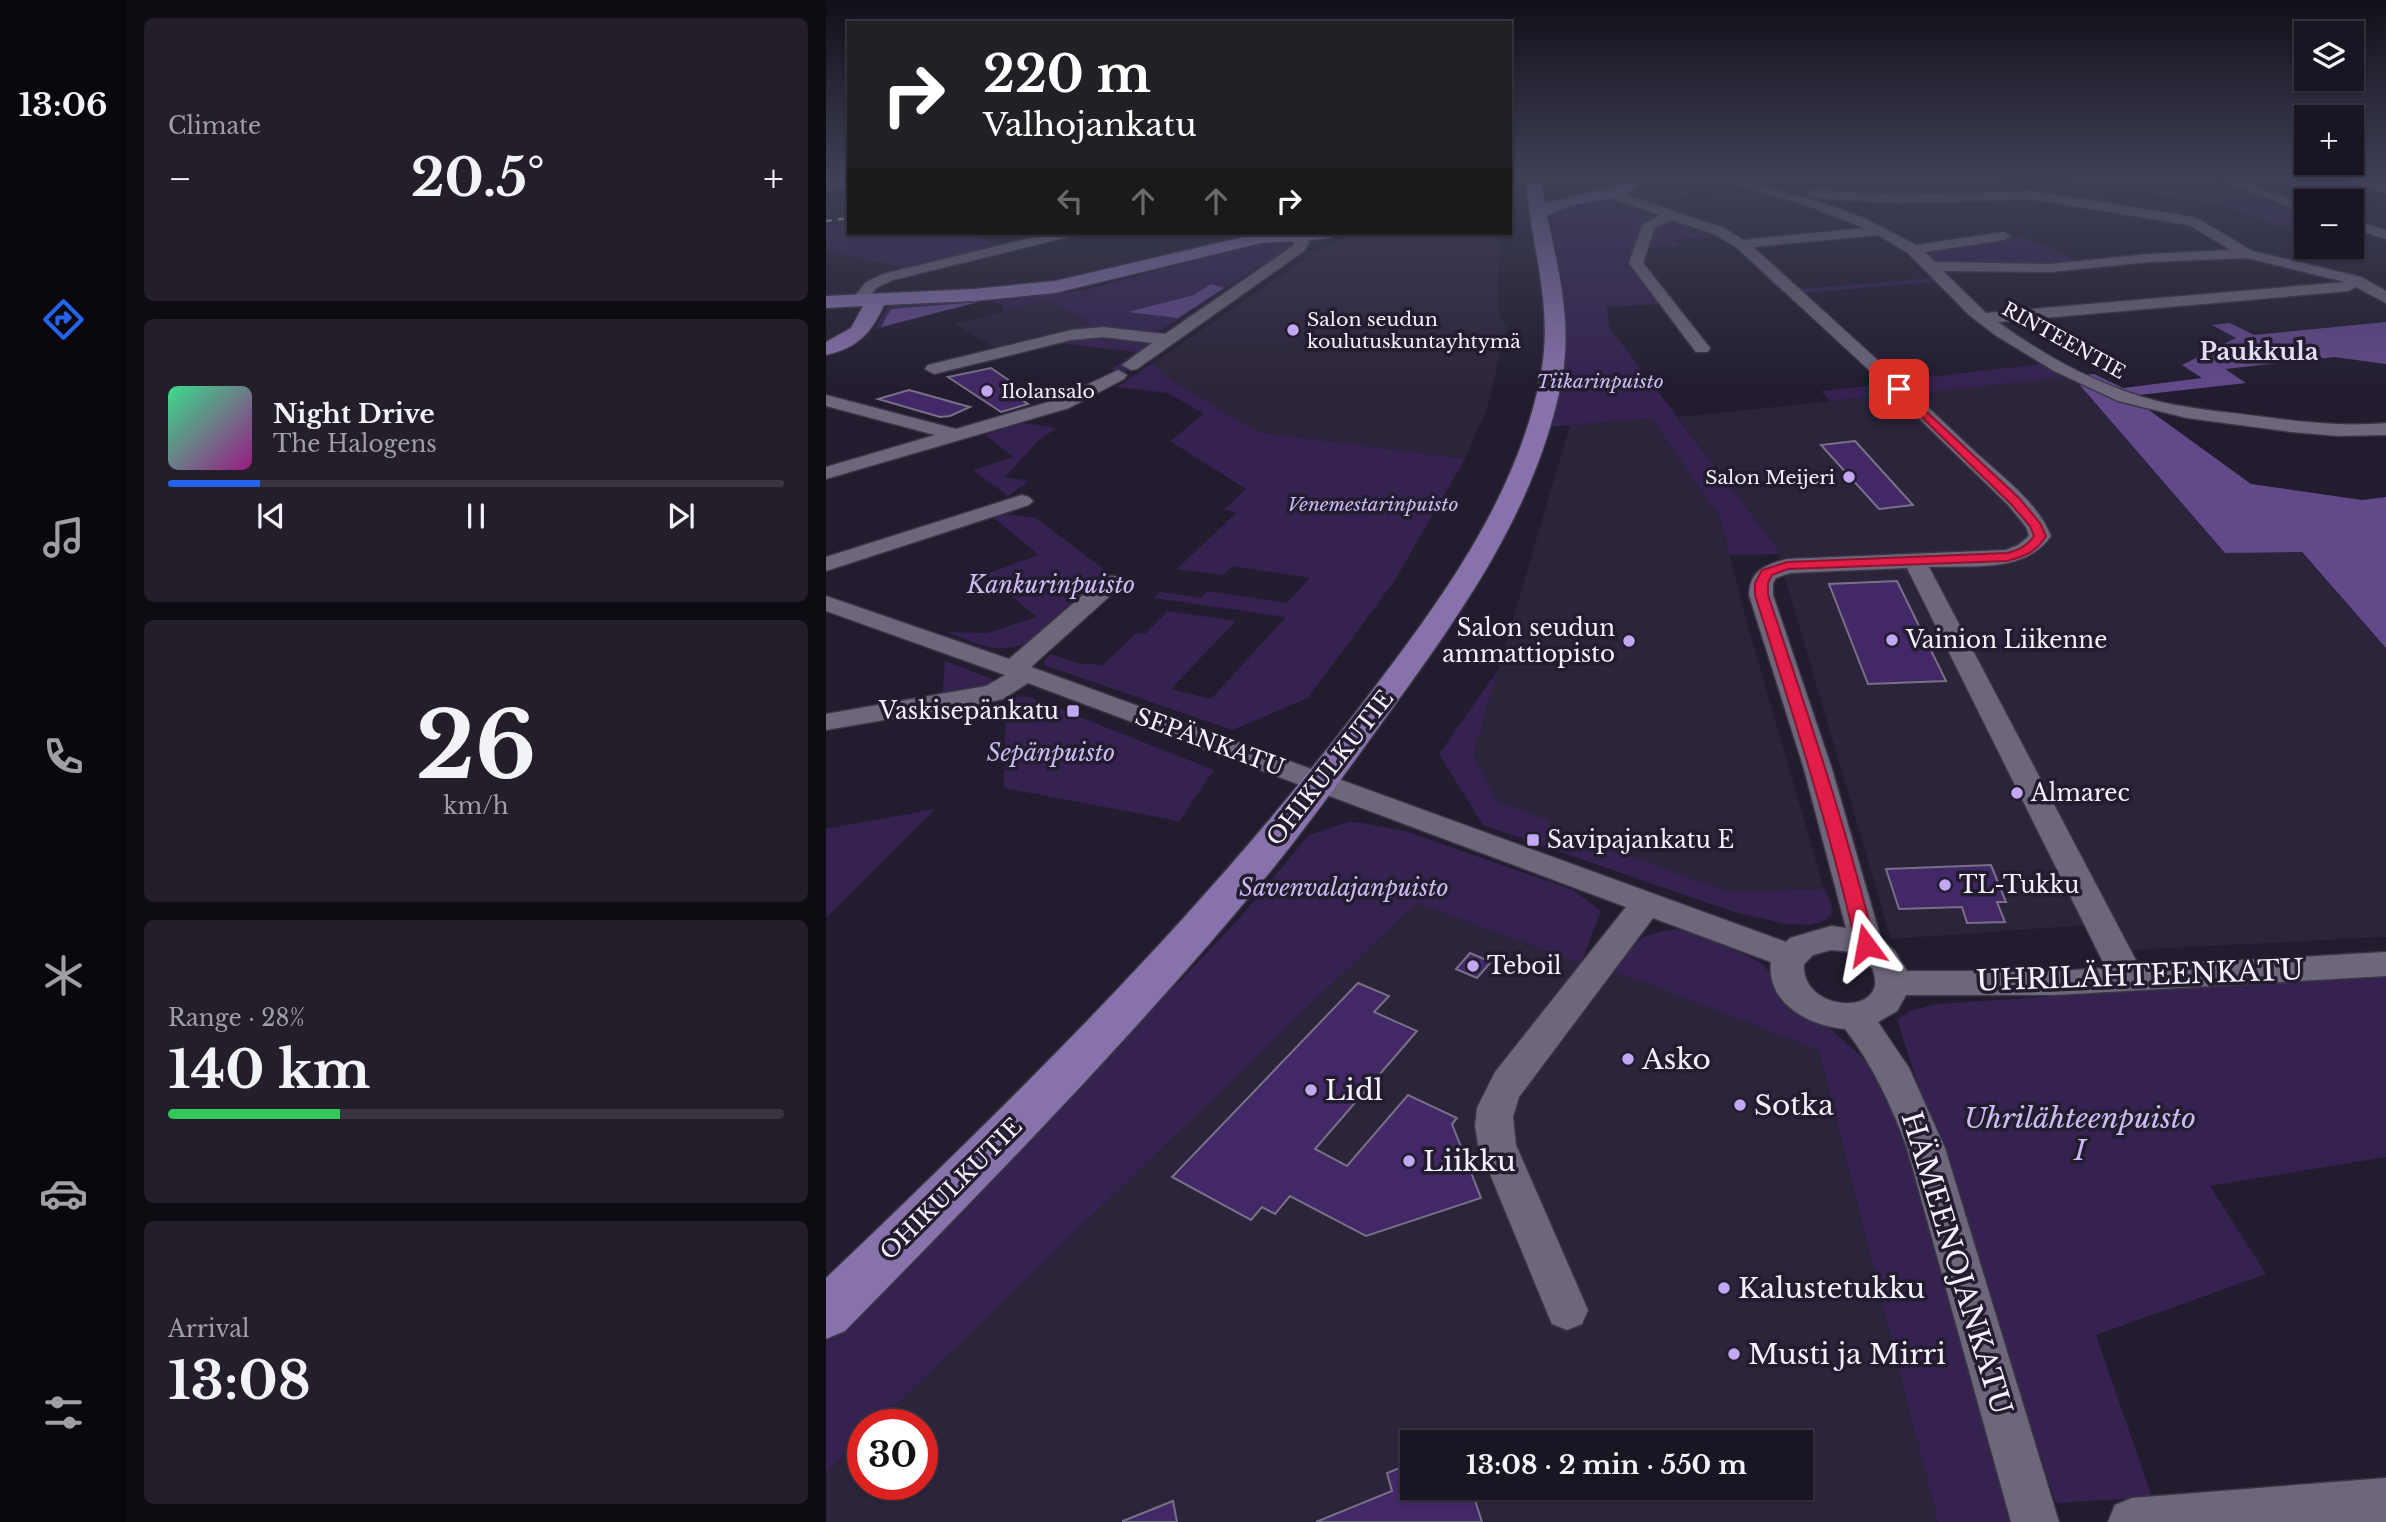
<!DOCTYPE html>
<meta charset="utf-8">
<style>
body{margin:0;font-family:"Libre Baskerville",serif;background:#231e2a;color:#f1f3f6;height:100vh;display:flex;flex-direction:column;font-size:26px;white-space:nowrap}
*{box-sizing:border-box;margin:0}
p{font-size:23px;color:#9f9fa5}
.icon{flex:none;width:38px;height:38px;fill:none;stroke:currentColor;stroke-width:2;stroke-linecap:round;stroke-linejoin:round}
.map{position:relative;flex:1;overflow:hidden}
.side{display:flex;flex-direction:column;gap:18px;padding:18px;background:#0e0c13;width:700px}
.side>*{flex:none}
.hud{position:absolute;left:21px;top:21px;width:665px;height:214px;border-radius:0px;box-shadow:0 2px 5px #0004,0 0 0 2px #383440;background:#202124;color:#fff;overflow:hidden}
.buttons{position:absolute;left:1468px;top:21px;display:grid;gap:14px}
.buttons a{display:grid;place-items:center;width:70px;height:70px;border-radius:0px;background:#1a1522;box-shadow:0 2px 5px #0004,0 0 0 2px #383440;font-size:35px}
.speed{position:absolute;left:21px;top:1409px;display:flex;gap:14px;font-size:35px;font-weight:700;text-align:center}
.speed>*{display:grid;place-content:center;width:91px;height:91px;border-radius:50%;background:#1a1522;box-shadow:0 2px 5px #0004,0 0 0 2px #383440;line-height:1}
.speed .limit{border:10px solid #d22;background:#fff;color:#111}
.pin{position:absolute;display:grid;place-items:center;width:60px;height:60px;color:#fff;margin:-30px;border-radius:14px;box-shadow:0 4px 10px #0006}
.me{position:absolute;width:77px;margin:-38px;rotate:347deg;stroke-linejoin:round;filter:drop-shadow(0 0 5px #0008)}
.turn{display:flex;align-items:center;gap:24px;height:147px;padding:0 21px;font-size:32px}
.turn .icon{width:91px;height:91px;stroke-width:2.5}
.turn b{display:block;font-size:49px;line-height:60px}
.lanes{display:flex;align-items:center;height:66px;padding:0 21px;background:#0003;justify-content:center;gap:35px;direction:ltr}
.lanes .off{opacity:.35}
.big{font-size:52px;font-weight:700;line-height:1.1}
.side .widget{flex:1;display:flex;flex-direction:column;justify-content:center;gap:10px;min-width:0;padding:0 24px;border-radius:10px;background:#231e2a}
.side .dial{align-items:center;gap:0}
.dial b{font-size:91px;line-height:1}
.song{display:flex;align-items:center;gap:21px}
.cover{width:84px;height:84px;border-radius:10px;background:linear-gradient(135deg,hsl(150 70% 55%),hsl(310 70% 35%))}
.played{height:7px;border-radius:4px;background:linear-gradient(90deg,#2563eb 15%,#383440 15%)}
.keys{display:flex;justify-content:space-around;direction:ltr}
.heat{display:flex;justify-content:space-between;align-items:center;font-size:38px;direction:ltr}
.charge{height:10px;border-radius:5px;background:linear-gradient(90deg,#34c759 28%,#383440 0)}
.trip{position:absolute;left:574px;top:1430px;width:413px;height:70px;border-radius:0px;background:#1a1522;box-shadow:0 2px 5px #0004,0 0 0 2px #383440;font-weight:700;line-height:70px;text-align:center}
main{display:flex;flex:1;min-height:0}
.tab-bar{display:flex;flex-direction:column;width:126px;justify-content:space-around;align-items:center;background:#0a080e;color:#9f9fa5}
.tab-bar .icon{width:49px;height:49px}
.tab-bar .current{color:#2563eb}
.tab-bar b{font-size:32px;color:#f1f3f6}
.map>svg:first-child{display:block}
.built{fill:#2c243b;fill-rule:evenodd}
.green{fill:#352251}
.forest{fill:#62498a}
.building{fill:#422866;stroke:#777086;stroke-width:2}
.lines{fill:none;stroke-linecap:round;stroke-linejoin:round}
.minor-casing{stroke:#3a3543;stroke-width:3}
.major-casing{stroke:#3a3543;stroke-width:3}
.minor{fill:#6e677c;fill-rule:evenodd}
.major{fill:#8772ab;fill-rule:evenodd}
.rail{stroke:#dbd6e3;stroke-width:2.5;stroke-dasharray:6 6;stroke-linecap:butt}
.route{fill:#e11d48;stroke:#92132f;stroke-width:2}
.poi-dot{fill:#c2a8f2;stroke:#221c2e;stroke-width:2.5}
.labels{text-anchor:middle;stroke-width:7;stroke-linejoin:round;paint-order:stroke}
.far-poi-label{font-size:19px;fill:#f4f0fc;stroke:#221c2e;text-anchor:start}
.far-street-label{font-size:19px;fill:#f4f0fc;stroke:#221c2e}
.far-park-label{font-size:19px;font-style:italic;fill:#cebaf3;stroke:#221c2e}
.park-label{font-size:23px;font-style:italic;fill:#cebaf3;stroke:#221c2e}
.poi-label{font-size:23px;fill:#f4f0fc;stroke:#221c2e;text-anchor:start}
.street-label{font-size:23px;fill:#f4f0fc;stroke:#221c2e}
.far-district-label{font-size:24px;font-weight:bold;fill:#e4dcf4;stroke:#221c2e}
.near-street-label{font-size:28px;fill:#f4f0fc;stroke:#221c2e}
.near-poi-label{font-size:28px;fill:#f4f0fc;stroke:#221c2e;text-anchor:start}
.near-park-label{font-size:28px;font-style:italic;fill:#cebaf3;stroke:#221c2e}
</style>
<main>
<nav class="tab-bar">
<b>13:06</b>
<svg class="icon current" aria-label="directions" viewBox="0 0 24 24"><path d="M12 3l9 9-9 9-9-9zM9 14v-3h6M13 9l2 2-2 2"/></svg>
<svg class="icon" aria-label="music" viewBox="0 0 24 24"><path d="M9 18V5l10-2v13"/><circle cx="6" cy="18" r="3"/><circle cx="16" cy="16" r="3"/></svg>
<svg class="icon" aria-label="phone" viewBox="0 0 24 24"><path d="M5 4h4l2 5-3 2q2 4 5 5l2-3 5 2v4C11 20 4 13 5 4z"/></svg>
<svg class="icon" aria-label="climate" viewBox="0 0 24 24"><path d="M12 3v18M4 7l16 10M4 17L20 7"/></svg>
<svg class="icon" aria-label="car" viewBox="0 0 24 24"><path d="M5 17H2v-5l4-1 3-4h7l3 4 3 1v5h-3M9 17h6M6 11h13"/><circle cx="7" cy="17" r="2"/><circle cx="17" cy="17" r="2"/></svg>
<svg class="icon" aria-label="filters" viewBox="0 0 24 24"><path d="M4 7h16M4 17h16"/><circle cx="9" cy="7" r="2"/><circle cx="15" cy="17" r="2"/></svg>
</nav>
<section class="side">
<div class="widget"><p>Climate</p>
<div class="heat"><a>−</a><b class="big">20.5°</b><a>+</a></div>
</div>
<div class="widget">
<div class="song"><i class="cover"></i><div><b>Night Drive</b><p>The Halogens</p></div></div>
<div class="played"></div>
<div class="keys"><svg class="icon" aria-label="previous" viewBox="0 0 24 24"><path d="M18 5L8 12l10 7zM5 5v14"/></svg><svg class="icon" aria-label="pause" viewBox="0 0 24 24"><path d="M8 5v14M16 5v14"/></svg><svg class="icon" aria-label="next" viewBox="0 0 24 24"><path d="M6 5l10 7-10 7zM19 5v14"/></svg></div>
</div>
<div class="widget dial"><b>26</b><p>km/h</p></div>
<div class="widget"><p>Range · 28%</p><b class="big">140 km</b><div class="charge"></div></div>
<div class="widget"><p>Arrival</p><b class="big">13:08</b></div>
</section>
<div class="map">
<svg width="1560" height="1522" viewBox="0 0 1560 1522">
<rect width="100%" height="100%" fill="#221c2e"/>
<g class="built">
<polygon points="878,177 885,177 956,197 916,207 850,188 860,181"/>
<polygon points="531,233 673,233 672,310 680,327 662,406 639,459 431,432 344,380 329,365 324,365 502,244"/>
<polygon points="221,300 267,323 170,348 128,324"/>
<polygon points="1246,376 1399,553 1475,552 1560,648 1560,937 1305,950 1293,923 1065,939 950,547 852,417"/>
<polygon points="826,418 895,519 918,612 998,889 902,892 722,825 722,820 672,802 647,755 744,425"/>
<path d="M 590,903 L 755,963 L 800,975 L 993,1049 L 1112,1522 L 0,1522 L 0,1473 L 37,1437 L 37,1484 L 96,1484 L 96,1424 L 50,1424 ZM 586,1442 L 975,1442 L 975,1488 L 586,1488 Z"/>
</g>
<g class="green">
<path d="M 714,177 L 807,177 C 787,197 743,196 717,190 Z"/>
<polygon points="828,177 851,177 860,181 851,188 870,194 828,204 806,195 807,192"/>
<path d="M 902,177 L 1170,177 L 1192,194 C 1095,197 996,203 902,177 Z"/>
<polygon points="1220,177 1375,177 1480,212 1480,225 1459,228 1391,204 1288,188 1266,203 1257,202 1278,187"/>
<path d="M 773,199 L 788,200 L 830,216 C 814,227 807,246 803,265 L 832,304 L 781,307 L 783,327 L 950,547 L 952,554 L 904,555 L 895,519 L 826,418 L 722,427 L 739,336 L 739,311 L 724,209 Z"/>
<polygon points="834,221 845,221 892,237 848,239 853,246 817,248 829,224"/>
<polygon points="23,222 23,233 138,233 173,245 76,267 0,251 0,225"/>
<polygon points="1187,236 1195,236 1260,264 1114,264 1102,260 1100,251 1106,248"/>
<polygon points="445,240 465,241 468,246 445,264 437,263 328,335 267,330 233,332 266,323 221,300 176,311 178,306 170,302 158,301 48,330 62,307 253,291 286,307 254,291"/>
<polygon points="1106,278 1110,282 978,293 974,289"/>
<polygon points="248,335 331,339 314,351 324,356 296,374 285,369 310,352 232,343"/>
<polygon points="1227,363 1246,376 1089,394 1073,380"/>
<polygon points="324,365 329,365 345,380 431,432 639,459 569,580 482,698 406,730 218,665 218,661 225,654 257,665 260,663 276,666 310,633 319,634 342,611 410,621 345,689 385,699 460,617 328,598 334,592 375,598 382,591 461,603 484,578 406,566 397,575 351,569 411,512 398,510 420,489 344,441 378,414 342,393 291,387"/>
<polygon points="1052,385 1063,395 1004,401 995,391"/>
<polygon points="197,423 231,428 212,441 179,477 203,481 182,496 147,470 188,457 159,435"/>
<path d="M 180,514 L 210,518 L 285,575 C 253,604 213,657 163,647 C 149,644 135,637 122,632 L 161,633 L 211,617 L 159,574 L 213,555 L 168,518 Z"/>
<polygon points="119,661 166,679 173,690 116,698"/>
<polygon points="672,670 647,755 672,802 723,820 722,825 902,892 998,889 1006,904 1005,915 996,922 983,925 960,924 908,912 657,825 613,754"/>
<polygon points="192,696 203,697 388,770 353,821 178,788 180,698"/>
<polygon points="109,809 0,918 0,829"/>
<polygon points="525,821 579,831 747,890 775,911 755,963 590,903 50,1424 37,1424 37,1437 0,1473 0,1341 178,1165 411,921 483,835"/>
<path d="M 843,930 L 864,930 L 934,962 L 983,1014 L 1006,1030 L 1038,1059 L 1076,1110 L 1197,1522 L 1112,1522 L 993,1050 L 800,975 L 779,971 C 797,949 814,934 843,930 Z"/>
<polygon points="1560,974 1560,1157 1384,1186 1440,1274 1270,1335 1326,1497 1230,1503 1071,1020 1086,1010 1113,1004"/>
</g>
<g class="forest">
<polygon points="385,284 398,288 352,318 302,312 368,295"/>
<polygon points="152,302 55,327 65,309"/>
<polygon points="1560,322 1560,364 1508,357 1399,369 1420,383 1304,396 1256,375 1268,374 1297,388 1376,378 1356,365 1410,338 1386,325 1404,323 1428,335"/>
<polygon points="1246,376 1316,405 1425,484 1536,500 1560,497 1560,648 1476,552 1399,553"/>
</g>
<g class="building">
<polygon points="165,368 184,381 178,383 191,393 186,394 202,404 175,412 122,377"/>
<polygon points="83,390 144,407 124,416 114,417 52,399"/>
<polygon points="1029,441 1087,505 1053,509 995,445"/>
<polygon points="1071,581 1120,681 1042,684 1003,584"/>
<polygon points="1165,865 1180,902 1171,902 1179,922 1141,923 1136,907 1073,909 1060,869"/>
<polygon points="644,953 665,962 651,978 630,969"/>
<polygon points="532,983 563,996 548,1012 591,1031 489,1149 521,1166 582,1095 631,1118 626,1124 655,1198 540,1236 464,1196 449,1214 436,1207 425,1220 346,1177"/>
<polygon points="586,1463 586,1488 645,1488 656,1522 490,1522 566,1491 561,1473"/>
<polygon points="347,1501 351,1522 297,1522 297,1521"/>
</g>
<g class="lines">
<defs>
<g id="minor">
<polygon points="16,177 23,177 23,183 0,192 0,183"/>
<path d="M 886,177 L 904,177 L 991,201 L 1038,218 L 1090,245 L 1178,232 L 1185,236 L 1178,240 L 1099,252 L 1109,262 L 1224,264 L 1323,254 L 1405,250 L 1363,225 L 1204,199 L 1073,203 L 987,198 L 981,194 L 987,190 L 1073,195 L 1204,191 L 1351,214 L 1373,219 L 1426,251 L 1535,277 L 1560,291 L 1560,303 L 1530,287 L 1523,291 L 1172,322 C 1220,357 1277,388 1335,402 C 1367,409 1399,412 1431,416 C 1474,422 1516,427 1560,423 L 1560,435 L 1512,436 L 1465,432 L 1361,418 L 1292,401 L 1228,371 L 1169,335 L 1142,314 L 1082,253 L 1052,235 L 927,247 C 1000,313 1072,378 1143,446 C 1170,472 1211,500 1225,536 C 1199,574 1145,565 1103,567 L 1313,966 L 1560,952 L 1560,976 L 1229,995 L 1080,995 L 1071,1011 L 1052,1022 L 1083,1068 L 1119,1148 L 1233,1522 L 1185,1522 L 1081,1148 C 1065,1105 1047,1065 1019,1029 C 983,1026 940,1003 945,962 L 827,918 L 693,1097 L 687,1117 L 690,1145 L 762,1310 L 756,1324 L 741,1330 L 726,1324 L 720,1310 L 652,1145 L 649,1126 L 651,1108 L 669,1072 L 800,907 L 202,683 L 177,699 L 168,701 L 0,730 L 0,714 L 160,686 L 179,675 L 0,611 L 0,596 L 183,659 L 279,576 L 295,576 L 299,581 L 295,586 L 205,667 L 960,942 L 964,938 L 1005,926 L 1020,928 L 978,769 L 923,595 C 924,570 939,565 961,559 L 1180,550 L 1192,545 L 1203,536 L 1200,527 L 1182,505 L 1042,369 L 910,247 L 888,234 L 846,220 L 829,227 L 817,263 L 884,348 L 882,352 L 870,352 L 803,263 L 816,225 L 834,215 L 776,196 L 776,190 L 786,190 L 898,228 L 917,240 L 1038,228 L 982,206 ZM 1421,258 L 1519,282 L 1160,313 L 1117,271 L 1224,272 L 1323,262 ZM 1081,568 L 1280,968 L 1229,971 L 1081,971 L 1069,951 L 1055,939 L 1006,769 L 947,595 L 947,583 L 950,578 L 964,573 ZM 1005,950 L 1025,952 L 1046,968 C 1067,1018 974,1013 978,964 L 987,955 Z"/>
<polygon points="1433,177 1462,177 1456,181 1425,185 1480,205 1480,213 1404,184 1409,180"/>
<polygon points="1512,177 1530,177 1560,185 1560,193"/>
<polygon points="1526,220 1560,230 1560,239 1526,228"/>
<polygon points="225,233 248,233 246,236 67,280 50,288 40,303 28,303 26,300 40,282 57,274"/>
<path d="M 462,233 C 471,232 478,235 483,242 L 478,251 L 311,369 L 305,370 L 296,365 L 326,343 L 277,337 L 245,340 L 108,374 L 99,369 L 102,365 L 245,330 L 277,327 L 339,334 L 467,246 L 468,243 L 460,236 Z"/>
<polygon points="292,370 301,375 298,379 243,408 0,479 0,467 109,435 0,406 0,395 130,429 229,400"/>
<polygon points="196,495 203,497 207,501 203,505 0,571 0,557"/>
<polygon points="1560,1478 1560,1522 1282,1522 1289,1505 1306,1498"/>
</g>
<g id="major">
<path d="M 700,177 L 715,177 L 719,203 L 787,187 L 806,177 L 823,177 C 798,207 752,196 721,216 C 733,271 746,323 736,379 C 711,510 632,618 555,724 C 519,774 483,824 444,872 C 311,1033 165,1182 19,1331 L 0,1339 L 0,1278 C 189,1098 374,916 533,708 C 609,608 691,501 715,374 C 728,302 704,246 700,177 Z"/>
<path d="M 435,233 L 509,233 L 506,237 C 483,242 459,241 435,243 L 229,293 L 148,301 L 58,305 C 45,334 31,348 0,355 L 0,342 L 25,328 L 37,306 L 0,308 L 0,296 L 148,289 L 229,281 Z"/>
</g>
</defs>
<use href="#minor" class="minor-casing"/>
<use href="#major" class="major-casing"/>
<use href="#minor" class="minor"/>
<use href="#major" class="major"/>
<polyline class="rail" points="0,221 23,218"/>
</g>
<linearGradient id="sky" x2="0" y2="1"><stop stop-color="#130f19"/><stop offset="0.45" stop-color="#3e4057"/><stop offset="1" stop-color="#3e4057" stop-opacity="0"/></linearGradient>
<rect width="1560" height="390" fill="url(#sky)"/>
<path class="route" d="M 1073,386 L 1193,498 L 1214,523 L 1220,536 C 1210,552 1200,556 1181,561 L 962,569 L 946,575 L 942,583 L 942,595 C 981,711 1020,826 1049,945 L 1046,950 L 1033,950 L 1030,945 C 1003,826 966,711 929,595 L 929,583 L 936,570 L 961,562 L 1181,553 C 1193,550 1201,546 1208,536 L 1204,526 L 1185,504 L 1069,391 L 1069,387 Z"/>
<g class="poi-dot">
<circle cx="467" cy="330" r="7"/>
<circle cx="161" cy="391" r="7"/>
<circle cx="1023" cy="477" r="7"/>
<circle cx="1066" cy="640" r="7"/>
<circle cx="803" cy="641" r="7"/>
<rect x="240" y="704" width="14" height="14" rx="3.5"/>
<circle cx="1191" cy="793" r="7"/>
<rect x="700" y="833" width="14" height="14" rx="3.5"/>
<circle cx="1119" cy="885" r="7"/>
<circle cx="647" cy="966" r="7"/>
<circle cx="802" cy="1059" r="7"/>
<circle cx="485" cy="1090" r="7"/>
<circle cx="914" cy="1105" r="7"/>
<circle cx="583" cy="1161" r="7"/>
<circle cx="898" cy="1288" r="7"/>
<circle cx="908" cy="1354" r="7"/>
</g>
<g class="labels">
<g class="far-poi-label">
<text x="481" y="326">Salon seudun<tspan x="481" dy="22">koulutuskuntayhtymä</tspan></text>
<text x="175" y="398">Ilolansalo</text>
<text x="1009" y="484" text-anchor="end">Salon Meijeri</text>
</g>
<g class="far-street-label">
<text transform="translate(1238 340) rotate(29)" y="7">RINTEENTIE</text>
</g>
<g class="far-park-label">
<text x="774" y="388">Tiikarinpuisto</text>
<text x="547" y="511">Venemestarinpuisto</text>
</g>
<g class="park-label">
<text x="225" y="593">Kankurinpuisto</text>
<text x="225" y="761">Sepänpuisto</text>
<text x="518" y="896">Savenvalajanpuisto</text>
</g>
<g class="poi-label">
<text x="789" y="636" text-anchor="end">Salon seudun<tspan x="789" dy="26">ammattiopisto</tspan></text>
<text x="1080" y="648">Vainion Liikenne</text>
<text x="233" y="719" text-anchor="end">Vaskisepänkatu</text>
<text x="1205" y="801">Almarec</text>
<text x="721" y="848">Savipajankatu E</text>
<text x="1133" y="893">TL-Tukku</text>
<text x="661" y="974">Teboil</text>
</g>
<g class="street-label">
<text transform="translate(384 742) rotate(20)" y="8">SEPÄNKATU</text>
<text transform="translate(504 768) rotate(-52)" y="8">OHIKULKUTIE</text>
<text transform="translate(125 1189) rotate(-45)" y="8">OHIKULKUTIE</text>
</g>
<g class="far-district-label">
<text x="1433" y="360">Paukkula</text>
</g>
<g class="near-street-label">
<text transform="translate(1314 975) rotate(-2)" y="10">UHRILÄHTEENKATU</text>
<text transform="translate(1131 1263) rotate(73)" y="10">HÄMEENOJANKATU</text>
</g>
<g class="near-poi-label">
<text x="816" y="1069">Asko</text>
<text x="499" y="1100">Lidl</text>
<text x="928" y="1115">Sotka</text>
<text x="597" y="1171">Liikku</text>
<text x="912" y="1298">Kalustetukku</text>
<text x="922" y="1364">Musti ja Mirri</text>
</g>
<g class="near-park-label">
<text x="1254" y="1128">Uhrilähteenpuisto<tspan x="1254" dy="32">I</tspan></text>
</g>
</g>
</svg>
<div class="buttons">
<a><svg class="icon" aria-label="layers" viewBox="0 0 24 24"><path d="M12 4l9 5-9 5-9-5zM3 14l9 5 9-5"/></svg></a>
<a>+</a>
<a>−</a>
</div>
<div class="speed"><div class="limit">30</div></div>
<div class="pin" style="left:1073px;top:389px;background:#d93025"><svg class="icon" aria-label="arrive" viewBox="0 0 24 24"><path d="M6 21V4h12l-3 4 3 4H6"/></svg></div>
<svg class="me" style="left:1040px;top:945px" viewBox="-20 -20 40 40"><path d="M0-17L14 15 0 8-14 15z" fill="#e11d48" stroke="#fff" stroke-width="4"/></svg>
<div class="trip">13:08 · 2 min · 550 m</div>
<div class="hud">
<div class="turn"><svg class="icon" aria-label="right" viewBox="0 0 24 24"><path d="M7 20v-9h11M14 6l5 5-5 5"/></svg><div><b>220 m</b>Valhojankatu</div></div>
<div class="lanes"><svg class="icon off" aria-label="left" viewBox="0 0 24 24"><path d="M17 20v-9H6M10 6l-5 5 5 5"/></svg><svg class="icon off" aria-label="ahead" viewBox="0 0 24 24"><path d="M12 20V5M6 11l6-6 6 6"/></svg><svg class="icon off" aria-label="ahead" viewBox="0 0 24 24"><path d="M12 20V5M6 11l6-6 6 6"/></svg><svg class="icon" aria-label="right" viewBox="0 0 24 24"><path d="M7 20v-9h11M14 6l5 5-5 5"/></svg></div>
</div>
</div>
</main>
